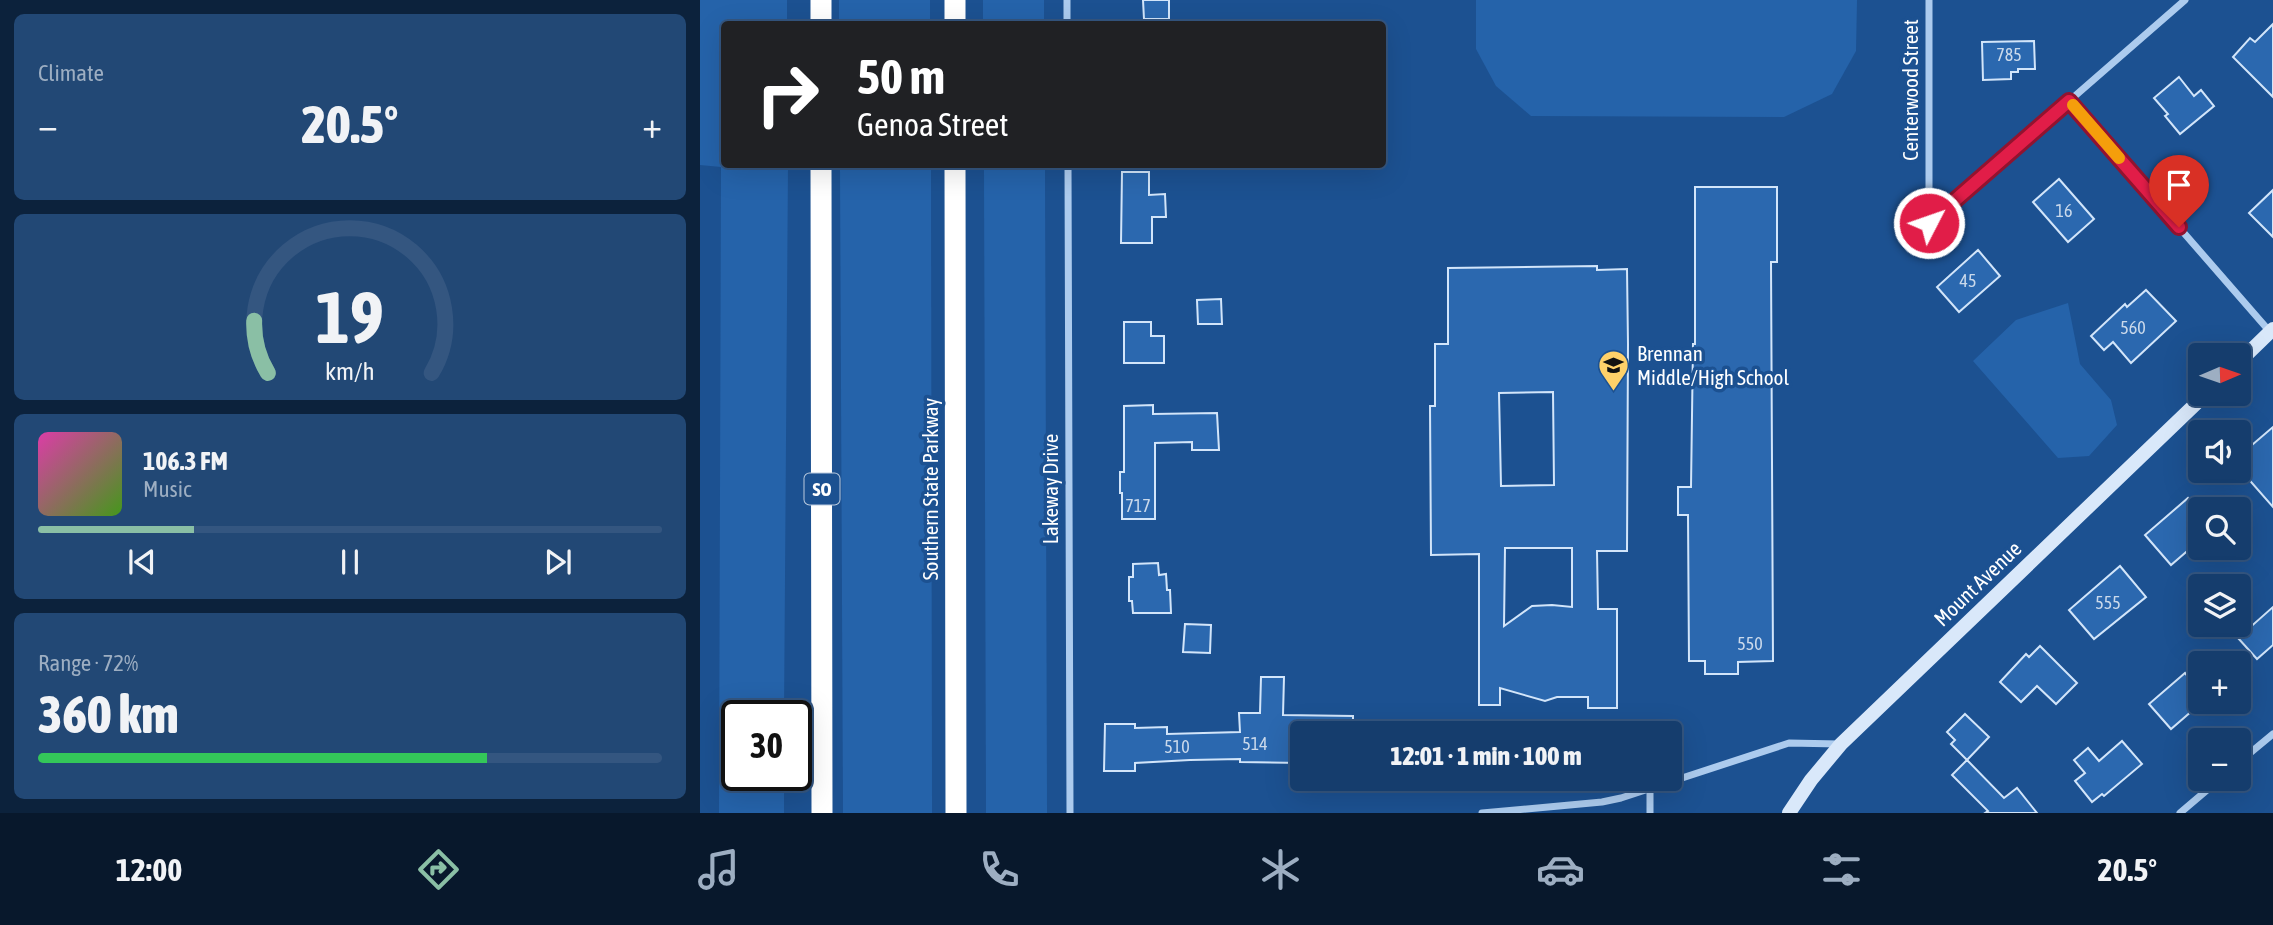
<!DOCTYPE html>
<meta charset="utf-8">
<style>
body{margin:0;font-family:"Asap Condensed",sans-serif;background:#224875;color:#f1f3f6;height:100vh;display:flex;flex-direction:column;font-size:26px;white-space:nowrap}
*{box-sizing:border-box;margin:0}
p{font-size:23px;color:#9daec2}
.icon{flex:none;width:38px;height:38px;fill:none;stroke:currentColor;stroke-width:2;stroke-linecap:round;stroke-linejoin:round}
.map{position:relative;flex:1;overflow:hidden}
.side{display:flex;flex-direction:column;gap:14px;padding:14px;background:#0c223c;width:700px}
.side>*{flex:none}
.banner{position:absolute;left:21px;top:21px;width:665px;height:147px;border-radius:7px;box-shadow:0 7px 28px #0002,0 0 0 2px #345680;background:#202124;color:#fff;overflow:hidden}
.needle{width:46px;rotate:88deg}
.fabs{position:absolute;left:1488px;top:343px;display:grid;gap:14px}
.fabs a{display:grid;place-items:center;width:63px;height:63px;border-radius:7px;background:#153d6d;box-shadow:0 7px 28px #0002,0 0 0 2px #345680;font-size:35px}
.speed{position:absolute;left:21px;top:700px;display:flex;gap:14px;font-size:35px;font-weight:700;text-align:center}
.speed>*{display:grid;place-content:center;width:91px;height:91px;border-radius:50%;background:#153d6d;box-shadow:0 7px 28px #0002,0 0 0 2px #345680;line-height:1}
.speed .limit{border:4px solid #111;border-radius:10px;background:#fff;color:#111}
.pin{position:absolute;display:grid;place-items:center;width:60px;height:60px;color:#fff;margin:-72px -30px;border-radius:50% 50% 50% 0;rotate:-45deg;box-shadow:0 0 7px #0007}
.pin .icon{rotate:45deg}
.me{position:absolute;width:77px;margin:-38px;rotate:49deg;stroke-linejoin:round;filter:drop-shadow(0 0 5px #0008)}
.turn{display:flex;align-items:center;gap:24px;height:147px;padding:0 21px;font-size:32px}
.turn .icon{width:91px;height:91px;stroke-width:2.5}
.turn b{display:block;font-size:49px;line-height:60px}
.big{font-size:52px;font-weight:800;line-height:1.1}
.side .tile{flex:1;display:flex;flex-direction:column;justify-content:center;gap:10px;min-width:0;padding:0 24px;border-radius:10px;background:#224875}
.side .dial{align-items:center;gap:0}
.dial svg{height:182px;overflow:visible;fill:none;stroke:#345680;stroke-width:7;stroke-linecap:round;text-anchor:middle}
.dial text{fill:#f1f3f6;stroke:none}
.song{display:flex;align-items:center;gap:21px}
.cover{width:84px;height:84px;border-radius:10px;background:linear-gradient(135deg,hsl(320 70% 55%),hsl(100 70% 35%))}
.played{height:7px;border-radius:4px;background:linear-gradient(90deg,#8abfa5 25%,#345680 25%)}
.keys{display:flex;justify-content:space-around;direction:ltr}
.heat{display:flex;justify-content:space-between;align-items:center;font-size:38px;direction:ltr}
.charge{height:10px;border-radius:5px;background:linear-gradient(90deg,#34c759 72%,#345680 0)}
.trip{position:absolute;left:590px;top:721px;width:392px;height:70px;border-radius:7px;background:#153d6d;box-shadow:0 7px 28px #0002,0 0 0 2px #345680;font-weight:800;line-height:70px;text-align:center}
.tab-bar{display:flex;height:112px;justify-content:space-around;align-items:center;background:#08182c;color:#9daec2}
.tab-bar .icon{width:49px;height:49px}
.tab-bar .selected{color:#8abfa5}
.tab-bar b{font-size:32px;color:#f1f3f6}
main{display:flex;flex:1;min-height:0}
.map>svg:first-child{display:block}
.green{fill:#2563aa}
.building{fill:#2b68af;stroke:#d2e5fa;stroke-width:2;fill-rule:evenodd}
.lines{fill:none;stroke-linecap:round;stroke-linejoin:round}
.street{stroke:#accbee;stroke-width:7}
.secondary{stroke:#d9e8fa;stroke-width:14}
.highway{stroke:#fff;stroke-width:21}
.route-casing{stroke:#92132f;stroke-width:18}
.route{stroke:#e11d48;stroke-width:12}
.slow{stroke:#f59e0b;stroke-width:12}
.labels{text-anchor:middle;stroke-width:7;stroke-linejoin:round;paint-order:stroke}
.number-label{font-size:18px;fill:#cad9eb}
.shield{fill:#1c5191;stroke:#bbcbde;stroke-width:2}
.shield-label{font-size:19px;font-weight:bold;fill:#fff}
.street-label{font-size:21px;fill:#fff;stroke:#1c5191}
.poi-label{font-size:21px;fill:#fff;stroke:#1c5191;text-anchor:start}
</style>
<main>
<section class="side">
<div class="tile"><p>Climate</p>
<div class="heat"><a>−</a><b class="big">20.5°</b><a>+</a></div>
</div>
<div class="tile dial"><svg viewBox="0 0 100 80">
<path d="M14 69A42 42 0 1 1 86 69"/>
<path d="M14 69A42 42 0 0 1 8 46" stroke="#8abfa5"/>
<text x="50" y="56" font-size="32" font-weight="700">19</text>
<text x="50" y="72" font-size="11">km/h</text>
</svg></div>
<div class="tile">
<div class="song"><i class="cover"></i><div><b>106.3 FM</b><p>Music</p></div></div>
<div class="played"></div>
<div class="keys"><svg class="icon" aria-label="previous" viewBox="0 0 24 24"><path d="M18 5L8 12l10 7zM5 5v14"/></svg><svg class="icon" aria-label="pause" viewBox="0 0 24 24"><path d="M8 5v14M16 5v14"/></svg><svg class="icon" aria-label="next" viewBox="0 0 24 24"><path d="M6 5l10 7-10 7zM19 5v14"/></svg></div>
</div>
<div class="tile"><p>Range · 72%</p><b class="big">360 km</b><div class="charge"></div></div>
</section>
<div class="map">
<svg width="1573" height="813" viewBox="0 0 1573 813">
<rect width="100%" height="100%" fill="#1c5191"/>
<g class="green">
<polygon points="0,0 87,0 87,24 24,24 24,164 88,165 84,716 37,716 37,775 84,775 84,813 19,813 21,167 0,165"/>
<rect x="139" y="0" width="91" height="24"/>
<rect x="283" y="0" width="61" height="24"/>
<polygon points="776,0 1157,0 1156,51 1132,94 1084,117 831,116 796,86 776,49"/>
<polygon points="140,165 231,165 232,813 143,813"/>
<polygon points="284,165 345,165 347,813 286,813"/>
<polygon points="1368,303 1380,364 1411,400 1417,425 1389,456 1358,458 1273,361 1316,320"/>
</g>
<g class="building">
<polygon points="443,0 469,0 469,19 444,19"/>
<polygon points="1573,24 1573,97 1533,57 1550,38 1555,42"/>
<polygon points="1334,41 1335,69 1318,69 1318,72 1311,72 1311,79 1283,80 1282,42"/>
<polygon points="1479,77 1494,96 1501,90 1514,106 1480,134 1465,116 1468,114 1454,98"/>
<polygon points="422,172 449,172 449,195 465,194 466,217 452,217 452,243 421,243"/>
<polygon points="1359,179 1394,219 1368,242 1333,202"/>
<polygon points="995,187 1077,187 1077,262 1071,262 1073,661 1038,662 1038,674 1005,674 1005,661 989,661 988,515 978,515 978,487 991,487 993,344 995,344"/>
<polygon points="1573,190 1573,237 1549,213"/>
<polygon points="1278,250 1300,276 1259,312 1237,287"/>
<path d="M 897,266 L 897,270 L 927,269 L 928,344 L 927,551 L 897,551 L 898,609 L 917,609 L 917,708 L 888,708 L 888,697 L 857,697 L 845,701 L 800,688 L 800,705 L 779,705 L 779,554 L 731,555 L 730,406 L 735,406 L 735,344 L 748,344 L 748,268 ZM 853,392 L 854,485 L 801,486 L 799,393 ZM 805,548 L 872,548 L 872,607 L 852,605 L 832,606 L 804,626 Z"/>
<polygon points="1446,290 1476,321 1431,363 1413,342 1404,350 1391,336 1425,304 1427,307"/>
<polygon points="521,299 522,324 498,324 497,300"/>
<polygon points="424,322 451,322 451,336 464,336 464,363 424,363"/>
<polygon points="453,405 453,414 517,413 519,450 492,450 492,442 455,443 455,519 422,519 422,493 420,493 420,472 424,472 424,406"/>
<polygon points="1573,427 1573,507 1538,467 1538,457"/>
<polygon points="1488,498 1500,512 1500,540 1471,565 1445,535"/>
<polygon points="458,563 459,575 466,574 467,590 470,590 471,613 433,613 432,601 429,601 429,577 433,577 433,564"/>
<polygon points="1420,566 1446,597 1394,639 1369,610"/>
<polygon points="1573,607 1573,645 1557,659 1538,638"/>
<polygon points="485,624 511,625 510,653 483,652"/>
<polygon points="1340,646 1377,683 1356,704 1337,686 1321,702 1300,682 1326,654 1329,657"/>
<polygon points="1500,666 1500,704 1471,729 1449,704 1485,673 1488,677"/>
<polygon points="561,677 584,677 583,715 653,716 653,733 602,733 602,763 540,762 540,759 490,760 435,763 435,771 404,771 405,724 435,724 435,728 467,727 467,734 540,732 539,713 560,713"/>
<polygon points="1265,714 1289,737 1267,760 1251,744 1255,740 1247,732"/>
<polygon points="1422,741 1442,764 1404,796 1402,794 1392,802 1375,781 1385,773 1374,760 1388,748 1399,761"/>
<polygon points="1267,760 1304,798 1317,788 1337,813 1285,813 1288,811 1252,775"/>
</g>
<g class="lines">
<g class="street">
<polyline points="367,0 367,24"/>
<polyline points="1369,101 1571,333"/>
<polyline points="368,164 370,813"/>
<polyline points="1229,223 1485,0"/>
<polyline points="1229,223 1229,0"/>
<polyline points="1538,763 1573,734"/>
<polyline points="950,789 950,813"/>
<polyline points="782,813 902,802 921,798 1089,743 1139,744"/>
<polyline points="1480,813 1520,779"/>
</g>
<g class="secondary">
<polyline points="1538,363 1573,329"/>
<polyline points="1089,813 1111,780 1141,744 1506,394"/>
</g>
<g class="highway">
<polyline points="121,0 121,24"/>
<polyline points="255,24 255,0"/>
<polyline points="121,164 122,813"/>
<polyline points="255,164 256,813"/>
</g>
</g>
<g class="lines">
<defs>
<polyline id="route" points="1229,223 1369,101 1479,227"/>
</defs>
<use href="#route" class="route-casing"/>
<use href="#route" class="route"/>
<polyline class="slow" points="1373,105 1419,158"/>
</g>
<defs>
<symbol id="school-pin" viewBox="-11 -11 22 30"><path d="M0 17L-7.5 6A9.5 9.5 0 1 1 7.5 6Z" fill="#ffd169" stroke="#1c5191"/><path d="M0-5L7-2L0 1L-7-2ZM-4 1L0 2.5L4 1V4Q0 6-4 4Z" fill="#111"/></symbol>
</defs>
<g fill-rule="evenodd">
<use href="#school-pin" x="896" y="348" width="35" height="47"/>
</g>
<g class="labels">
<g class="number-label">
<text x="1309" y="61">785</text>
<text x="1364" y="217">16</text>
<text x="1268" y="287">45</text>
<text x="1433" y="334">560</text>
<text x="438" y="512">717</text>
<text x="1408" y="609">555</text>
<text x="1050" y="650">550</text>
<text x="555" y="750">514</text>
<text x="477" y="753">510</text>
</g>
<rect class="shield" x="104.5" y="473.5" width="35" height="31" rx="5"/>
<g class="shield-label">
<text x="122" y="496">SO</text>
</g>
<g class="street-label">
<text transform="translate(1211 90) rotate(-90)" y="7">Centerwood Street</text>
<text transform="translate(231 489) rotate(-90)" y="7">Southern State Parkway</text>
<text transform="translate(351 489) rotate(-90)" y="7">Lakeway Drive</text>
<text transform="translate(1278 584) rotate(-44)" y="7">Mount Avenue</text>
</g>
<g class="poi-label">
<text x="937" y="361">Brennan<tspan x="937" dy="24">Middle/High School</tspan></text>
</g>
</g>
</svg>
<div class="fabs">
<a><svg class="needle" viewBox="-14 -14 28 28"><path d="M0-13l5 13h-10z" fill="#e53935"/><path d="M0 13l5-13h-10z" fill="#9daec2"/></svg></a>
<a><svg class="icon" aria-label="sound" viewBox="0 0 24 24"><path d="M4 9h4l5-4v14l-5-4H4zM17 9q2 3 0 6"/></svg></a>
<a><svg class="icon" aria-label="search" viewBox="0 0 24 24"><circle cx="10" cy="10" r="6"/><path d="M15 15l6 6"/></svg></a>
<a><svg class="icon" aria-label="layers" viewBox="0 0 24 24"><path d="M12 4l9 5-9 5-9-5zM3 14l9 5 9-5"/></svg></a>
<a>+</a>
<a>−</a>
</div>
<div class="speed"><div class="limit">30</div></div>
<div class="pin" style="left:1479px;top:227px;background:#d93025"><svg class="icon" aria-label="arrive" viewBox="0 0 24 24"><path d="M6 21V4h12l-3 4 3 4H6"/></svg></div>
<svg class="me" style="left:1229px;top:223px" viewBox="-20 -20 40 40"><circle r="17" fill="#e11d48" stroke="#fff" stroke-width="3"/><path d="M0-11L8 9 0 5-8 9z" fill="#fff"/></svg>
<div class="trip">12:01 · 1 min · 100 m</div>
<div class="banner">
<div class="turn"><svg class="icon" aria-label="right" viewBox="0 0 24 24"><path d="M7 20v-9h11M14 6l5 5-5 5"/></svg><div><b>50 m</b>Genoa Street</div></div>
</div>
</div>
</main>
<nav class="tab-bar">
<b>12:00</b>
<svg class="icon selected" aria-label="directions" viewBox="0 0 24 24"><path d="M12 3l9 9-9 9-9-9zM9 14v-3h6M13 9l2 2-2 2"/></svg>
<svg class="icon" aria-label="music" viewBox="0 0 24 24"><path d="M9 18V5l10-2v13"/><circle cx="6" cy="18" r="3"/><circle cx="16" cy="16" r="3"/></svg>
<svg class="icon" aria-label="phone" viewBox="0 0 24 24"><path d="M5 4h4l2 5-3 2q2 4 5 5l2-3 5 2v4C11 20 4 13 5 4z"/></svg>
<svg class="icon" aria-label="climate" viewBox="0 0 24 24"><path d="M12 3v18M4 7l16 10M4 17L20 7"/></svg>
<svg class="icon" aria-label="car" viewBox="0 0 24 24"><path d="M5 17H2v-5l4-1 3-4h7l3 4 3 1v5h-3M9 17h6M6 11h13"/><circle cx="7" cy="17" r="2"/><circle cx="17" cy="17" r="2"/></svg>
<svg class="icon" aria-label="filters" viewBox="0 0 24 24"><path d="M4 7h16M4 17h16"/><circle cx="9" cy="7" r="2"/><circle cx="15" cy="17" r="2"/></svg>
<b>20.5°</b>
</nav>
